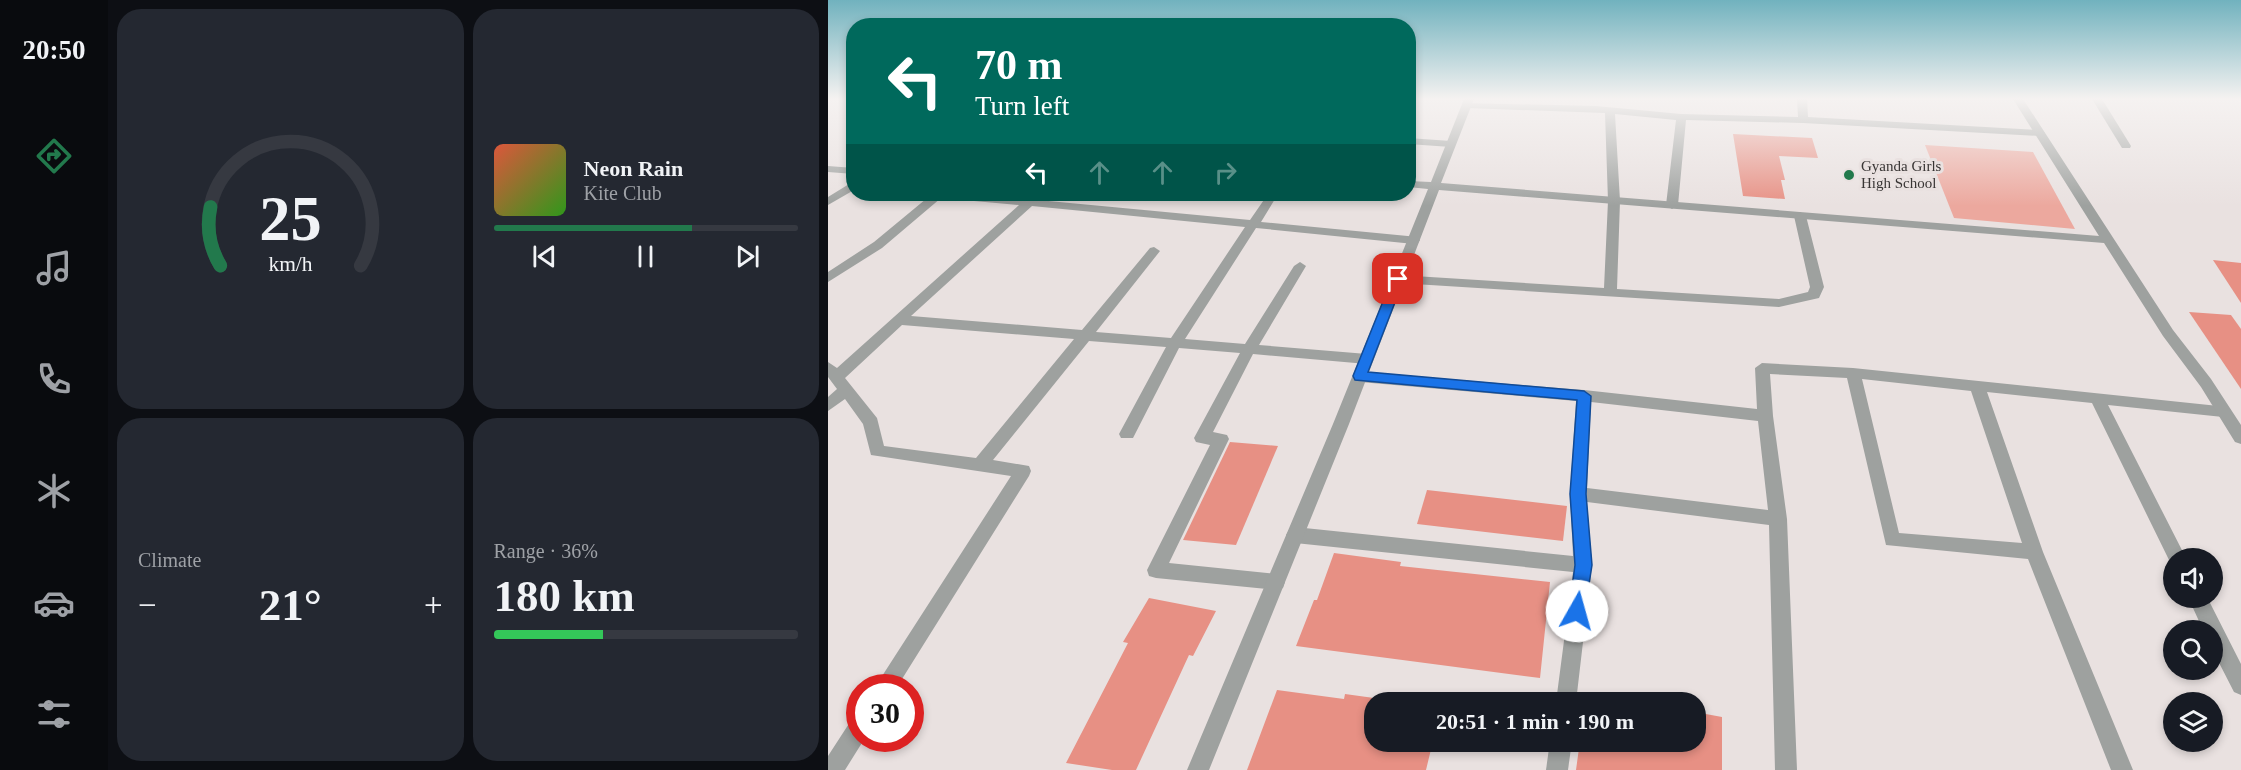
<!DOCTYPE html>
<meta charset="utf-8">
<style>
body{margin:0;font-family:"Times New Roman",serif;background:#242831;color:#f1f3f6;height:100vh;display:flex;flex-direction:column;font-size:22px;white-space:nowrap}
*{box-sizing:border-box;margin:0}
p{font-size:20px;color:#9ea1a6}
.icon{flex:none;width:33px;height:33px;fill:none;stroke:currentColor;stroke-width:2;stroke-linecap:round;stroke-linejoin:round}
.map{position:relative;flex:1;overflow:hidden}
.sheet{display:flex;flex-direction:column;gap:9px;padding:9px;background:#0d0f14;width:720px}
.sheet>*{flex:none}
.top-card{position:absolute;left:18px;top:18px;width:570px;height:183px;border-radius:24px;box-shadow:0 3px 9px #0003;background:#00695c;color:#fff;overflow:hidden}
.fabs{position:absolute;left:1335px;top:548px;display:grid;gap:12px}
.fabs a{display:grid;place-items:center;width:60px;height:60px;border-radius:50%;background:#171b24;box-shadow:0 3px 9px #0003;font-size:30px}
.speed{position:absolute;left:18px;top:674px;display:flex;gap:12px;font-size:30px;font-weight:700;text-align:center}
.speed>*{display:grid;place-content:center;width:78px;height:78px;border-radius:50%;background:#171b24;box-shadow:0 3px 9px #0003;line-height:1}
.speed .limit{border:9px solid #d22;background:#fff;color:#111}
.pin{position:absolute;display:grid;place-items:center;width:51px;height:51px;color:#fff;margin:-26px;border-radius:12px;box-shadow:0 3px 9px #0006}
.me{position:absolute;width:66px;margin:-33px;rotate:7deg;stroke-linejoin:round;filter:drop-shadow(0 0 4px #0008)}
.turn{display:flex;align-items:center;gap:21px;height:126px;padding:0 30px;font-size:27px}
.turn .icon{width:78px;height:78px;stroke-width:2.5}
.turn b{display:block;font-size:42px;line-height:51px}
.lanes{display:flex;align-items:center;height:57px;padding:0 30px;background:#0003;justify-content:center;gap:30px;direction:ltr}
.lanes .off{opacity:.35}
.big{font-size:45px;font-weight:800;line-height:1.1}
.sheet .widget{flex:1;display:flex;flex-direction:column;justify-content:center;gap:9px;min-width:0;padding:0 21px;border-radius:24px;background:#242831}
.sheet .dial{align-items:center;gap:0}
.dial svg{height:156px;overflow:visible;fill:none;stroke:#363941;stroke-width:7;stroke-linecap:round;text-anchor:middle}
.dial text{fill:#f1f3f6;stroke:none}
.song{display:flex;align-items:center;gap:18px}
.cover{width:72px;height:72px;border-radius:9px;background:linear-gradient(135deg,hsl(10 70% 55%),hsl(110 70% 35%))}
.played{height:6px;border-radius:3px;background:linear-gradient(90deg,#22794c 65%,#363941 65%)}
.keys{display:flex;justify-content:space-around;direction:ltr}
.heat{display:flex;justify-content:space-between;align-items:center;font-size:33px;direction:ltr}
.charge{height:9px;border-radius:4px;background:linear-gradient(90deg,#34c759 36%,#363941 0)}
.sheet .tiles{flex:1;display:grid;gap:9px;grid-template-columns:repeat(2,1fr)}
.trip{position:absolute;left:536px;top:692px;width:342px;height:60px;border-radius:24px;background:#171b24;box-shadow:0 3px 9px #0003;font-weight:800;line-height:60px;text-align:center}
main{display:flex;flex:1;min-height:0}
.menu{display:flex;flex-direction:column;width:108px;justify-content:space-around;align-items:center;background:#090b0e;color:#9ea1a6}
.menu .icon{width:42px;height:42px}
.menu .on{color:#22794c}
.menu b{font-size:27px;color:#f1f3f6}
.map>svg:first-child{display:block}
.green{fill:#eca89e}
.building{fill:#e79084}
.lines{fill:none;stroke-linecap:round;stroke-linejoin:round}
.minor{fill:#9ea19f;fill-rule:evenodd}
.tertiary{fill:#9ea19f;fill-rule:evenodd}
.route{fill:#1a73e8;stroke:#114b97;stroke-width:1.5}
.poi-dot{fill:#22794c;stroke:#e9e1e0;stroke-width:2}
.labels{text-anchor:middle;stroke-width:6;stroke-linejoin:round;paint-order:stroke}
.far-poi-label{font-size:15px;fill:#383534;stroke:#e9e1e0;text-anchor:start}
</style>
<main>
<nav class="menu">
<b>20:50</b>
<svg class="icon on" aria-label="directions" viewBox="0 0 24 24"><path d="M12 3l9 9-9 9-9-9zM9 14v-3h6M13 9l2 2-2 2"/></svg>
<svg class="icon" aria-label="music" viewBox="0 0 24 24"><path d="M9 18V5l10-2v13"/><circle cx="6" cy="18" r="3"/><circle cx="16" cy="16" r="3"/></svg>
<svg class="icon" aria-label="phone" viewBox="0 0 24 24"><path d="M5 4h4l2 5-3 2q2 4 5 5l2-3 5 2v4C11 20 4 13 5 4z"/></svg>
<svg class="icon" aria-label="climate" viewBox="0 0 24 24"><path d="M12 3v18M4 7l16 10M4 17L20 7"/></svg>
<svg class="icon" aria-label="car" viewBox="0 0 24 24"><path d="M5 17H2v-5l4-1 3-4h7l3 4 3 1v5h-3M9 17h6M6 11h13"/><circle cx="7" cy="17" r="2"/><circle cx="17" cy="17" r="2"/></svg>
<svg class="icon" aria-label="filters" viewBox="0 0 24 24"><path d="M4 7h16M4 17h16"/><circle cx="9" cy="7" r="2"/><circle cx="15" cy="17" r="2"/></svg>
</nav>
<section class="sheet">
<div class="tiles">
<div class="widget dial"><svg viewBox="0 0 100 80">
<path d="M14 69A42 42 0 1 1 86 69"/>
<path d="M14 69A42 42 0 0 1 9 39" stroke="#22794c"/>
<text x="50" y="56" font-size="32" font-weight="700">25</text>
<text x="50" y="72" font-size="11">km/h</text>
</svg></div>
<div class="widget">
<div class="song"><i class="cover"></i><div><b>Neon Rain</b><p>Kite Club</p></div></div>
<div class="played"></div>
<div class="keys"><svg class="icon" aria-label="previous" viewBox="0 0 24 24"><path d="M18 5L8 12l10 7zM5 5v14"/></svg><svg class="icon" aria-label="pause" viewBox="0 0 24 24"><path d="M8 5v14M16 5v14"/></svg><svg class="icon" aria-label="next" viewBox="0 0 24 24"><path d="M6 5l10 7-10 7zM19 5v14"/></svg></div>
</div>
<div class="widget"><p>Climate</p>
<div class="heat"><a>−</a><b class="big">21°</b><a>+</a></div>
</div>
<div class="widget"><p>Range · 36%</p><b class="big">180 km</b><div class="charge"></div></div>
</div>
</section>
<div class="map">
<svg width="1413" height="770" viewBox="0 0 1413 770">
<rect width="100%" height="100%" fill="#e9e1e0"/>
<polygon class="green" points="1097,145 1205,152 1247,229 1126,218"/>
<g class="building">
<polygon points="905,134 984,138 990,158 951,156 957,180 953,180 957,199 915,196"/>
<polygon points="1385,260 1413,263 1413,303"/>
<polygon points="1361,312 1403,315 1413,329 1413,389"/>
<polygon points="402,442 450,446 408,545 355,540"/>
<polygon points="599,490 739,506 735,541 589,524"/>
<polygon points="506,553 573,562 572,566 722,582 712,678 468,646 486,600 489,600"/>
<polygon points="321,598 388,611 365,656 361,655 308,770 284,770 238,763 300,643 295,642"/>
<polygon points="449,690 516,699 517,694 546,698 546,741 605,741 598,770 419,770"/>
<polygon points="867,712 894,717 894,770 748,770 752,741 867,741"/>
</g>
<g class="lines">
<g class="minor">
<polygon points="969,99 979,99 980,117 1212,130 1217,133 1212,136 975,123 858,120 850,205 844,209 838,205 848,120 787,114 792,201 789,289 951,299 980,292 982,287 966,216 972,212 978,216 996,287 991,298 951,307 570,283 563,279 570,275 776,288 780,201 777,113 639,108 634,105 636,103 768,106 853,114 970,117"/>
<polygon points="1264,99 1274,99 1303,146 1302,148 1294,148"/>
<polygon points="580,138 623,141 628,144 623,147 580,144"/>
<polygon points="0,166 26,168 26,174 0,172"/>
<path d="M 104,194 L 142,194 L 198,199 L 206,195 L 210,196 L 210,200 L 422,220 L 440,194 L 450,194 L 433,222 L 590,237 L 592,240 L 590,243 L 586,244 L 428,228 L 357,339 L 417,344 L 466,266 L 472,262 L 478,266 L 431,345 L 539,354 L 546,359 L 539,364 L 425,354 L 385,432 L 399,435 L 401,439 L 341,563 L 448,574 L 455,576 L 457,582 L 455,588 L 448,590 L 328,578 L 321,576 L 319,570 L 382,445 L 368,442 L 366,438 L 412,353 L 351,348 L 305,438 L 293,438 L 291,434 L 338,347 L 261,341 L 165,460 L 201,466 L 203,471 L 201,476 L 69,687 L 47,687 L 183,476 L 43,455 L 35,424 L 17,399 L 0,411 L 0,397 L 9,389 L 0,377 L 0,362 L 9,368 L 191,205 L 113,198 L 54,248 L 0,282 L 0,272 L 46,242 ZM 204,206 L 417,227 L 343,338 L 268,332 L 332,251 L 326,247 L 322,248 L 254,330 L 83,316 ZM 74,325 L 246,339 L 148,458 L 56,446 L 49,418 L 17,378 Z"/>
<path d="M 934,363 L 1025,368 L 1400,407 L 1403,411 L 1400,415 L 1395,417 L 1280,405 L 1358,558 L 1346,558 L 1346,565 L 1343,564 L 1264,403 L 1159,392 L 1215,552 L 1305,770 L 1283,770 L 1200,559 L 1058,545 L 1019,378 L 942,374 L 945,416 L 959,519 L 969,770 L 947,770 L 941,525 L 759,502 L 764,565 L 748,702 L 728,702 L 745,572 L 467,543 L 461,540 L 458,535 L 461,530 L 467,527 L 745,556 L 742,494 L 748,401 L 532,382 L 525,377 L 527,373 L 532,372 L 756,390 L 929,409 L 927,368 ZM 1034,379 L 1143,391 L 1194,543 L 1071,533 ZM 763,402 L 930,421 L 940,510 L 759,488 Z"/>
<polygon points="1360,597 1379,597 1413,664 1413,695 1406,692 1384,649 1384,630 1375,630"/>
<polygon points="32,717 32,738 37,738 17,770 0,770 0,756 24,719"/>
<polygon points="722,741 744,741 740,770 718,770"/>
</g>
<g class="tertiary">
<polygon points="636,99 646,99 613,183 1271,236 1185,99 1195,99 1345,330 1383,379 1413,425 1413,444 1407,442 1373,387 1335,336 1276,243 611,190 521,424 381,770 359,770 505,424 600,189 580,187 580,181 603,182"/>
<polygon points="26,181 26,190 0,205 0,197"/>
</g>
</g>
<linearGradient id="sky" x2="0" y2="1"><stop stop-color="#71b2be"/><stop offset="0.48" stop-color="#f5f2f1"/><stop offset="1" stop-color="#f5f2f1" stop-opacity="0"/></linearGradient>
<rect width="1413" height="206" fill="url(#sky)"/>
<polygon class="route" points="570,275 576,279 540,372 756,391 763,396 758,494 764,565 756,616 749,619 743,616 741,611 747,565 742,494 749,400 527,380 525,376 564,279"/>
<circle class="poi-dot" cx="1021" cy="175" r="6"/>
<g class="labels">
<g class="far-poi-label">
<text x="1033" y="171">Gyanda Girls<tspan x="1033" dy="17">High School</tspan></text>
</g>
</g>
</svg>
<div class="fabs">
<a><svg class="icon" aria-label="sound" viewBox="0 0 24 24"><path d="M4 9h4l5-4v14l-5-4H4zM17 9q2 3 0 6"/></svg></a>
<a><svg class="icon" aria-label="search" viewBox="0 0 24 24"><circle cx="10" cy="10" r="6"/><path d="M15 15l6 6"/></svg></a>
<a><svg class="icon" aria-label="layers" viewBox="0 0 24 24"><path d="M12 4l9 5-9 5-9-5zM3 14l9 5 9-5"/></svg></a>
</div>
<div class="speed"><div class="limit">30</div></div>
<div class="pin" style="left:570px;top:279px;background:#d93025"><svg class="icon" aria-label="arrive" viewBox="0 0 24 24"><path d="M6 21V4h12l-3 4 3 4H6"/></svg></div>
<svg class="me" style="left:749px;top:611px" viewBox="-20 -20 40 40"><circle r="19" fill="#fff"/><path d="M0-13L10 11 0 6-10 11z" fill="#1a73e8"/></svg>
<div class="trip">20:51 · 1 min · 190 m</div>
<div class="top-card">
<div class="turn"><svg class="icon" aria-label="left" viewBox="0 0 24 24"><path d="M17 20v-9H6M10 6l-5 5 5 5"/></svg><div><b>70 m</b>Turn left</div></div>
<div class="lanes"><svg class="icon" aria-label="left" viewBox="0 0 24 24"><path d="M17 20v-9H6M10 6l-5 5 5 5"/></svg><svg class="icon off" aria-label="ahead" viewBox="0 0 24 24"><path d="M12 20V5M6 11l6-6 6 6"/></svg><svg class="icon off" aria-label="ahead" viewBox="0 0 24 24"><path d="M12 20V5M6 11l6-6 6 6"/></svg><svg class="icon off" aria-label="right" viewBox="0 0 24 24"><path d="M7 20v-9h11M14 6l5 5-5 5"/></svg></div>
</div>
</div>
</main>
